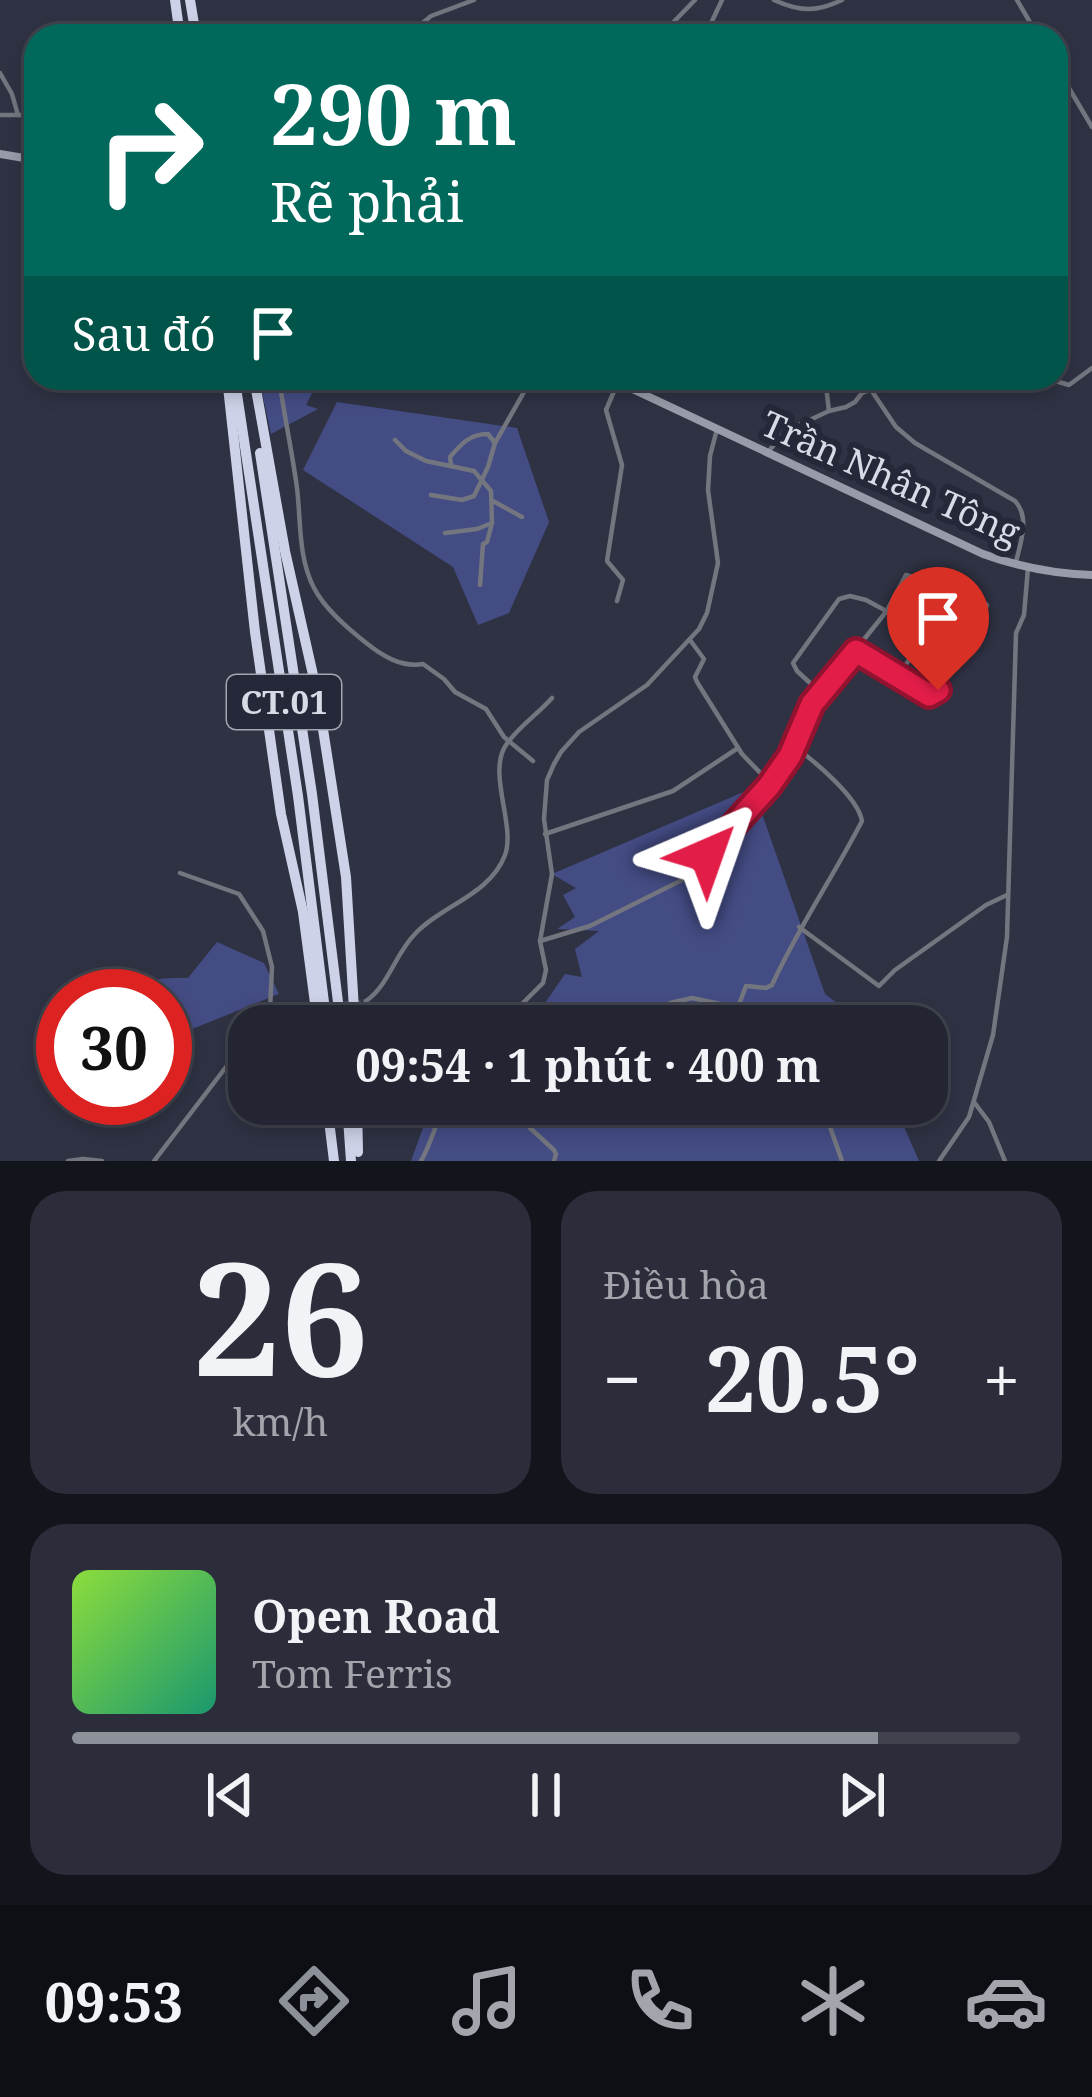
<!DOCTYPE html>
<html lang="vi">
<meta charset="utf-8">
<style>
body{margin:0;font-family:"Noto Serif",serif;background:#2b2e3a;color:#f1f3f6;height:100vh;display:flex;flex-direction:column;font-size:45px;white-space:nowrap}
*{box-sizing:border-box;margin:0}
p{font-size:39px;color:#a3a5ac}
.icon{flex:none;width:66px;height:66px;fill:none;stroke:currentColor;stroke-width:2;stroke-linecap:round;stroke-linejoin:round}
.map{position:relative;height:1161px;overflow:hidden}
.drawer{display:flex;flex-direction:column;gap:30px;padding:30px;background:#13151c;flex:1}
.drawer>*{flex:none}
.banner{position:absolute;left:24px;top:24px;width:1044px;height:366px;border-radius:36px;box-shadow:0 6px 18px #0003,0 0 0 3px #40434d;background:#00695c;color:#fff;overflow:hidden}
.speed{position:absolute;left:36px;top:969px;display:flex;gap:24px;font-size:60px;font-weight:700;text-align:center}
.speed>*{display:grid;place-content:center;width:156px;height:156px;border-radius:50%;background:#232632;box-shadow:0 6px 18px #0003,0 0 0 3px #40434d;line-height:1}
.speed .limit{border:18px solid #d22;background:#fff;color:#111}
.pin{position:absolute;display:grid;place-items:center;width:102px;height:102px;color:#fff;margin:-123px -51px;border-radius:50% 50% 50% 0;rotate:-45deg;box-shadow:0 0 12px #0007}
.pin .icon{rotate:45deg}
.me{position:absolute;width:132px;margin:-66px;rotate:43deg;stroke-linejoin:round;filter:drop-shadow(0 0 9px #0008)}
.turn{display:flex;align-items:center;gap:42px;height:252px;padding:0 48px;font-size:54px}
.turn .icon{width:156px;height:156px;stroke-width:2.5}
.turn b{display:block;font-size:84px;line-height:102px}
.then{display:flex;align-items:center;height:114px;padding:0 48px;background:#0003;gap:24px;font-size:45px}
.big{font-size:90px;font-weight:700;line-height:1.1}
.drawer .tile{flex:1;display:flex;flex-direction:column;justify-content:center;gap:18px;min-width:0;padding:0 42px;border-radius:36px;background:#2b2e3a}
.drawer .dial{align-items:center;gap:0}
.dial b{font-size:156px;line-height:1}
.song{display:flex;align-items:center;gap:36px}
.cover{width:144px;height:144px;border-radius:18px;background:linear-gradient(135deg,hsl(90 70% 55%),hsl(160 70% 35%))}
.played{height:12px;border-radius:6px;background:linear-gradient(90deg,#8c9099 85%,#40434d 85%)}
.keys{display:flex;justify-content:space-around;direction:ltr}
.heat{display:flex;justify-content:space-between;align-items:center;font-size:66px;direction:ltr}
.drawer .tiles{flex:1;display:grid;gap:30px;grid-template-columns:1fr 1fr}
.tile:last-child{grid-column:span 2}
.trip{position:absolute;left:228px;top:1005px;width:720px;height:120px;border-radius:36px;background:#232632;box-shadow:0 6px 18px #0003,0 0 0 3px #40434d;font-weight:700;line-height:120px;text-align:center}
.tabs{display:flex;height:192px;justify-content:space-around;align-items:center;background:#0e0f14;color:#a3a5ac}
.tabs .icon{width:84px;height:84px}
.tabs .current{color:#8c9099}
.tabs b{font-size:54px;color:#f1f3f6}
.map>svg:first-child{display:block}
.green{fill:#444c84}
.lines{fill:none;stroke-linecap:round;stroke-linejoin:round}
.street-tunnel{stroke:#484b5b;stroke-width:4.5;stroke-dasharray:4.5 2;stroke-linecap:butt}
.street{stroke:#74767f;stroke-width:4.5}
.secondary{stroke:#989ba9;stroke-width:8}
.highway{stroke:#cdd2e8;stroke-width:10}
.route-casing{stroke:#92132f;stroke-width:30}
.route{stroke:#e11d48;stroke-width:21}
.labels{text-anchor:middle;stroke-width:12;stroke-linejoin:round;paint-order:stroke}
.shield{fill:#252839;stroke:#a2a5b2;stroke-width:3}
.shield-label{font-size:33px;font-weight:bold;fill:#d8dbe6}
.street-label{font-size:36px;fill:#d8dbe6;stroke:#252839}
</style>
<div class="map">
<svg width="1092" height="1161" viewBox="0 0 1092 1161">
<rect width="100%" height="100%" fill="#2f3243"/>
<g class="green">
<polygon points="259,378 320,378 306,405 318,409 271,434"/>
<polygon points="337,402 517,428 549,522 509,613 478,625 453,567 303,470"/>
<polygon points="753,788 825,994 856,1017 860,1026 529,1026 565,974 582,977 575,949 599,931 557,929 575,917 563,895 576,888 552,874"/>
<path d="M 217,942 L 264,963 L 279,994 L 165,1040 L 165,996 L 116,996 C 135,978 163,978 188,978 Z"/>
<polygon points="451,1104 894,1104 919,1161 411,1161 424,1125"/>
</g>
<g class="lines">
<polyline class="street-tunnel" points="324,1006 366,1001"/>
<g class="street">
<path d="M 774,0 C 800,12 817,12 842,0"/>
<polyline points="1017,0 1038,36"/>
<polyline points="407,36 431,16 474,0"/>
<polyline points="660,36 695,0"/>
<polyline points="705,36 722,0"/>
<polyline points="1056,66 1092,127"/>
<polyline points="0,73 12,94 18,115 0,115"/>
<polyline points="18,115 36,116"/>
<path d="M 279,378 C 284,415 292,451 297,488 C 301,521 298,557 314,588 C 325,609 346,627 365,642 C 381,655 401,668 423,664 L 444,679 L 455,692 L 486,709 L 504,737 L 533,761"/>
<polyline points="825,378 829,411"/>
<path d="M 863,378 L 896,427 L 915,443 L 1015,501 C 1030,517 1021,541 1016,562"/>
<polyline points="1045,378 1069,385 1092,368"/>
<polyline points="395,440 406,451 426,461 474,471 491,491 492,523 477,529 445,533"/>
<polyline points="767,453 786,431 829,411 846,407 855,402 862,393 890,383 892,378"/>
<path d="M 451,465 L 450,457 C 462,443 470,434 488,434 L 495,443"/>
<polyline points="431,495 462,500 474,496 488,467 495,443 532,378"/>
<polyline points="493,501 522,517"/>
<polyline points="480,585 483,544 487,542 492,523"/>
<polyline points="617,601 623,580 607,561 622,465 606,410 618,382"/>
<polyline points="690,640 704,659 695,677 697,682 742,754 770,783"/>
<polyline points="898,677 953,591"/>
<polyline points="821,693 797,671 793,663 839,599 850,596 866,600 962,652"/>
<polyline points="545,834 673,791 738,748"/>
<polyline points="180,873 239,894 263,931 272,967 270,1010"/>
<polyline points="799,927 879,986 895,970 986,905 1007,895"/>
<polyline points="540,941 590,926 686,878 735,827 769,786 790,756 812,704 886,612 906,575 977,597 987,605 982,623 932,696 856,651"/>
<path d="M 366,1001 C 389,985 395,954 415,934 C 442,905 490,895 505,855 C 516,826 487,773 506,745 C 518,727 538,714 552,698"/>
<path d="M 738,1007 L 746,986 L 766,988 L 772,985 C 798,928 833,877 862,821 C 858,797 814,761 794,746"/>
<polyline points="258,1026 270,1010 308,1008"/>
<polyline points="500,1026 543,983 546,970 540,941 552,874 544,819 547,780 554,764 561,752 579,732 647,685 699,629 707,613 718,563 708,490 710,456 717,429"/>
<polyline points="643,1026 670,1003 692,998 763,1013 784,1026"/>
<polyline points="974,1102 989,1122 1005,1161"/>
<polyline points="518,1104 528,1126"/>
<polyline points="540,1104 530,1128 554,1150 556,1154 554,1161"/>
<polyline points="822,1104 842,1161"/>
<polyline points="68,1161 83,1159 102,1161"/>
<polyline points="154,1161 249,1037"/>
<path d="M 421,1161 C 432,1142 435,1123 446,1104"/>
<polyline points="939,1161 969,1117 993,1035 1007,937 1016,633 1024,615 1028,568"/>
</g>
<g class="secondary">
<polyline points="0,154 36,160"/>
<path d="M 609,378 L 983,554 C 1019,567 1054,574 1092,575"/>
</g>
<g class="highway">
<polyline points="175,0 180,36"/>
<polyline points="190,0 196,36"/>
<polyline points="227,378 255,632 281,814 303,912 318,1026"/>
<polyline points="254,378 285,551 318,697 346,877 355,1026"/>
<polyline points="235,381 298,796 327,1026"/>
<polyline points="260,453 312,794 341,1026"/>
<polyline points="327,1104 334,1161"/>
<polyline points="347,1104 351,1161"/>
<polyline points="357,1104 358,1152"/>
</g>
</g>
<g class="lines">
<defs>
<polyline id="route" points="707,855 769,786 790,756 812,704 856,651 929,695 938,690"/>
</defs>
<use href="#route" class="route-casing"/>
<use href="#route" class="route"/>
</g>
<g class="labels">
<rect class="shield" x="227" y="675" width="114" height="54" rx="9"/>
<g class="shield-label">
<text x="284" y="714">CT.01</text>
</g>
<g class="street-label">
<text transform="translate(891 478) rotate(24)" y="13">Trần Nhân Tông</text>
</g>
</g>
</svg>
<div class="speed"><div class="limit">30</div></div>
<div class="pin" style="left:938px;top:690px;background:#d93025"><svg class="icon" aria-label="arrive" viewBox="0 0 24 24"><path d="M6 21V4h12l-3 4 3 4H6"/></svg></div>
<svg class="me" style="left:707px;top:855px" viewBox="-20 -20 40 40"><path d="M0-17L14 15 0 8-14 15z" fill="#e11d48" stroke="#fff" stroke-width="4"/></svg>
<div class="trip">09:54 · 1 phút · 400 m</div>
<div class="banner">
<div class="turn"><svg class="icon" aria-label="right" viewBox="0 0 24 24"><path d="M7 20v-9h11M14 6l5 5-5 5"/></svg><div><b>290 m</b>Rẽ phải</div></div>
<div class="then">Sau đó<svg class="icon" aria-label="arrive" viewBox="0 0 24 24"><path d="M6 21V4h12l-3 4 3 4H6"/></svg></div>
</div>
</div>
<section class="drawer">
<div class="tiles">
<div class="tile dial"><b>26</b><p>km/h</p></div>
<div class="tile"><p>Điều hòa</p>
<div class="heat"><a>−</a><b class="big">20.5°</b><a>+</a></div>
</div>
<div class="tile">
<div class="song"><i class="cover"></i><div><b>Open Road</b><p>Tom Ferris</p></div></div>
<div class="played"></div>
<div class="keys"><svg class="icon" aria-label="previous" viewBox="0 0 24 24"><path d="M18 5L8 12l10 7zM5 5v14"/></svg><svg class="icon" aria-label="pause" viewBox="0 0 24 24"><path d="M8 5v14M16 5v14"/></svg><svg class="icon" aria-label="next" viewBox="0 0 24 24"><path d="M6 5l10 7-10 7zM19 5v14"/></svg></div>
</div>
</div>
</section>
<nav class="tabs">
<b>09:53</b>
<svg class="icon current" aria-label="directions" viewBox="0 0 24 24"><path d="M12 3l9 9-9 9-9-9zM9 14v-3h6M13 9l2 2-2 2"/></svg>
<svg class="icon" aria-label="music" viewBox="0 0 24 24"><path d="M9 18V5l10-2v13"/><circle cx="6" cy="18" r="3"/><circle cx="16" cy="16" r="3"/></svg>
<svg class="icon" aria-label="phone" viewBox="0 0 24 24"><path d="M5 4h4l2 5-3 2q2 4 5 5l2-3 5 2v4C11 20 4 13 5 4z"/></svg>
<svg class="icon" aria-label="climate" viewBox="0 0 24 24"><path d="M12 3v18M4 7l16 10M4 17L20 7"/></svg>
<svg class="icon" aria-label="car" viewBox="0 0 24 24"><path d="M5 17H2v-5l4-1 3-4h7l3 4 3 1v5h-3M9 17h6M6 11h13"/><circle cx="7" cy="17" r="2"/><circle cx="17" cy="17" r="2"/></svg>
</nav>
